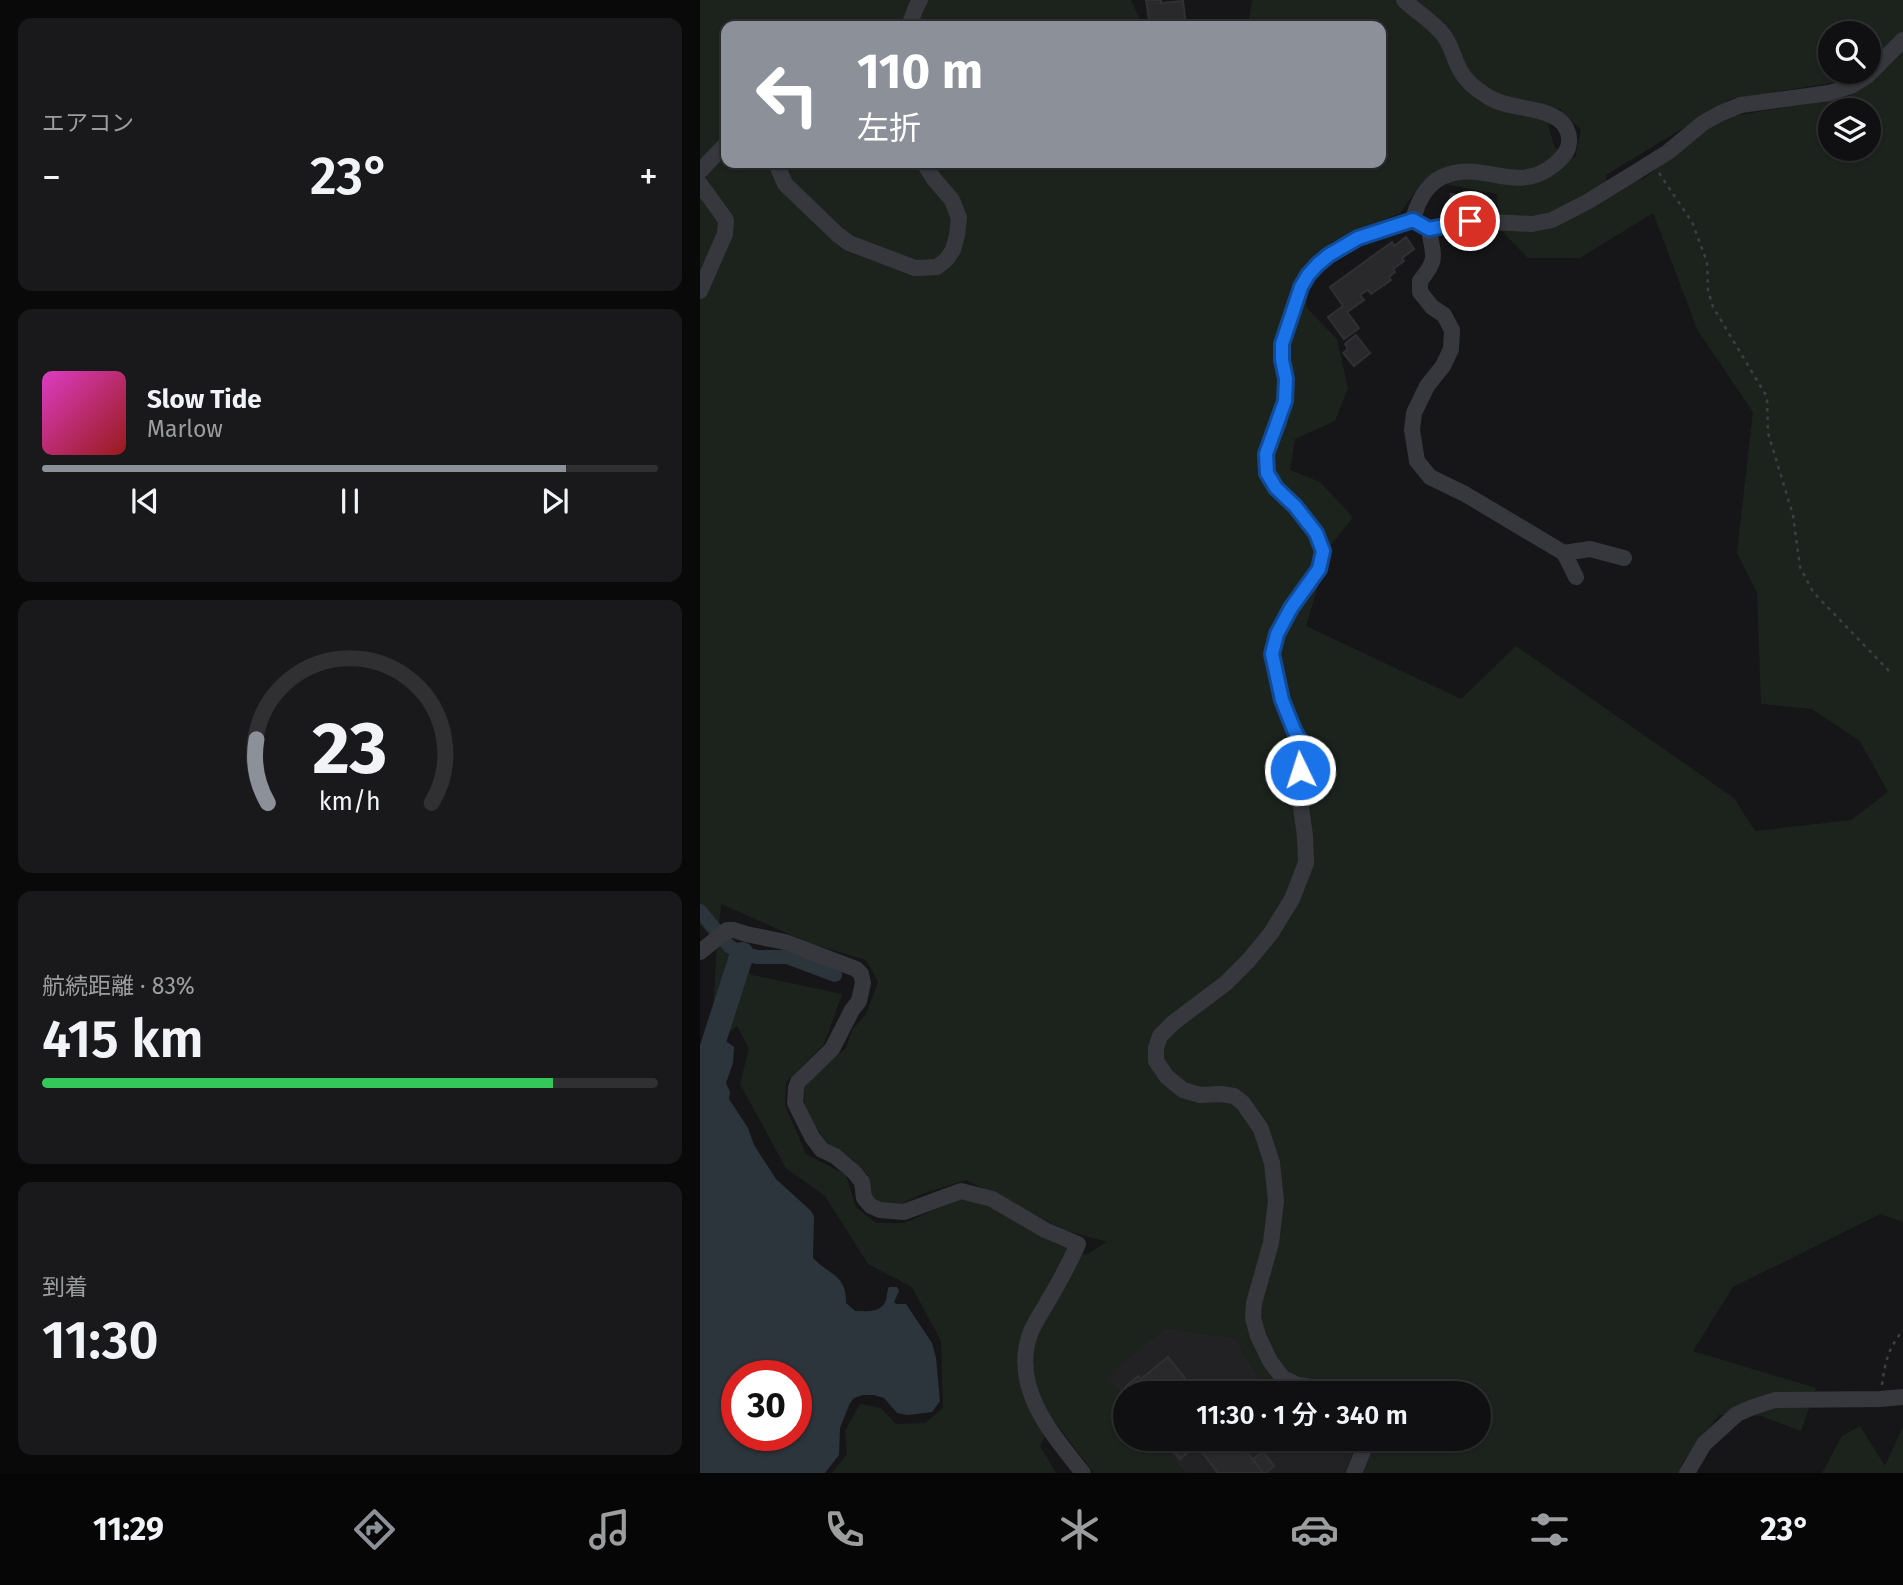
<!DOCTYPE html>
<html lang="ja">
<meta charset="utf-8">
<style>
body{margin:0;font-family:"Fira Sans","Noto Sans JP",sans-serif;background:#19191b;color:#f1f3f6;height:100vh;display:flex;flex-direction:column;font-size:26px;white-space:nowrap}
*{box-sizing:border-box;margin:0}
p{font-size:23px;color:#9c9d9f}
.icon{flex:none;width:38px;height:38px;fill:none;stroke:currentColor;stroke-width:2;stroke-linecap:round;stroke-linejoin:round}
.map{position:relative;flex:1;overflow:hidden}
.sheet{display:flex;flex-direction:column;gap:18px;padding:18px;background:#09090a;width:700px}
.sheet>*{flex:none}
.banner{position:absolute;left:21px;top:21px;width:665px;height:147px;border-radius:14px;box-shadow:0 2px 5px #0004,0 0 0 2px #303032;background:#8c9099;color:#fff;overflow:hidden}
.fabs{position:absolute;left:1118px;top:21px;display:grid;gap:14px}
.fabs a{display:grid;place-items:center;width:63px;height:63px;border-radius:50%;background:#101012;box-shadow:0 2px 5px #0004,0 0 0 2px #303032;font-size:35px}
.speed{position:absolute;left:21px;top:1360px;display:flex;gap:14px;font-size:35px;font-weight:700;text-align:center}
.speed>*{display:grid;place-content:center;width:91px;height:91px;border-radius:50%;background:#101012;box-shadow:0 2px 5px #0004,0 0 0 2px #303032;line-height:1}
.speed .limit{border:10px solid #d22;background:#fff;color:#111}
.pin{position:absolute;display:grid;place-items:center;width:60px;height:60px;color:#fff;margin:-30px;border:4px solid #fff;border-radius:50%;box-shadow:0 2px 7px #0007}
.me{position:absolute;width:77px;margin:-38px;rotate:356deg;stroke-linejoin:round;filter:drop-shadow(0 0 5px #0008)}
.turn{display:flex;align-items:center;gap:24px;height:147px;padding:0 21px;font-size:32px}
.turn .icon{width:91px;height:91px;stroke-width:2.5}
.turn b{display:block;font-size:49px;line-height:60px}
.big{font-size:52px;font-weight:600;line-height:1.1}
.sheet .card{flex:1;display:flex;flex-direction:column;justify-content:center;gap:10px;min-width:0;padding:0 24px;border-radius:14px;background:#19191b}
.sheet .dial{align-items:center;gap:0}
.dial svg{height:182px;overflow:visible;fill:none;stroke:#303032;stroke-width:7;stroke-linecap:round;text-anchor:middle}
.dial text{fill:#f1f3f6;stroke:none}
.song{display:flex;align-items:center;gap:21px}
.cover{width:84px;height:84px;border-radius:10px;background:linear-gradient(135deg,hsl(310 70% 55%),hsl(0 70% 35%))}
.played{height:7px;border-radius:4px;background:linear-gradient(90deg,#8c9099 85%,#303032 85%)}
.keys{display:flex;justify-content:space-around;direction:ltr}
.heat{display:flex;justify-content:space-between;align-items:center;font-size:38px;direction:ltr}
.charge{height:10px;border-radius:5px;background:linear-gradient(90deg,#34c759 83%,#303032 0)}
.trip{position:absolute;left:413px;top:1381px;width:378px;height:70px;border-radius:35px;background:#101012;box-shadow:0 2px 5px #0004,0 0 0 2px #303032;font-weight:600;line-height:70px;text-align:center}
.tab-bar{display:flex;height:112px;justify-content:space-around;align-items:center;background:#060607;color:#9c9d9f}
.tab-bar .icon{width:49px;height:49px}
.tab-bar .selected{color:#8c9099}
.tab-bar b{font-size:32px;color:#f1f3f6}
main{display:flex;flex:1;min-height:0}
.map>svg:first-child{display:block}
.built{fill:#222225}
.green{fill:#1c231d;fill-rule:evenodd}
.water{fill:#2c353c;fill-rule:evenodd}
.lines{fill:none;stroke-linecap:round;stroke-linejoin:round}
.canal{stroke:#2c353c;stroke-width:14}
.river{stroke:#2c353c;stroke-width:24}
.building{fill:#29292c;stroke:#303034;stroke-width:2}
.path{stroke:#3d3f44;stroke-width:2.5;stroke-dasharray:3.5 5;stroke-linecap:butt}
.minor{stroke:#37383d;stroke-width:16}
.route-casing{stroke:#114b97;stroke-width:18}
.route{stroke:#1a73e8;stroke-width:12}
</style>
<main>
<section class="sheet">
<div class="card"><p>エアコン</p>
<div class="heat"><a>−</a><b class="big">23°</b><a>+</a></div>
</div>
<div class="card">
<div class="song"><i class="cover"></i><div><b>Slow Tide</b><p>Marlow</p></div></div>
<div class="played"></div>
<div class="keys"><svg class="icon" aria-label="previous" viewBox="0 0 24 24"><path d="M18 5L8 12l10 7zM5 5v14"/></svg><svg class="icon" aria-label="pause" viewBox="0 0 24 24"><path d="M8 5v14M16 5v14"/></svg><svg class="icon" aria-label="next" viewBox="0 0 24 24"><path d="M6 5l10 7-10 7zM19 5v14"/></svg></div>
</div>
<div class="card dial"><svg viewBox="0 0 100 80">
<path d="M14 69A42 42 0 1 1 86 69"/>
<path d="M14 69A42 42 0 0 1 9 41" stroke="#8c9099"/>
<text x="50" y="56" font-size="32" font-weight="700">23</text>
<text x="50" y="72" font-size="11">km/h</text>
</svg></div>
<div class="card"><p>航続距離 · 83%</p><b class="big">415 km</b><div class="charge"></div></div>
<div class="card"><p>到着</p><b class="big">11:30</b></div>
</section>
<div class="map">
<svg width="1203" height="1473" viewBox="0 0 1203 1473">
<rect width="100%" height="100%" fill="#161618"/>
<g class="built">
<polygon points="465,1328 535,1338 562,1382 598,1393 425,1393 425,1399 406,1376"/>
<polygon points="457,1439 659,1439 644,1473 485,1473"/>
</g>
<g class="green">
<path d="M 0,0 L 431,0 L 443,26 L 26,26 L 26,163 L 681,163 L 681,26 L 548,26 L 552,0 L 1203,0 L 1203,1222 L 1180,1214 L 1033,1287 L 993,1351 L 1116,1388 L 1101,1431 L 1061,1416 L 1019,1415 L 983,1462 L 979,1473 L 644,1473 L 659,1439 L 779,1438 L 779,1393 L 598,1393 L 562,1382 L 535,1338 L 465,1328 L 407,1376 L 425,1399 L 425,1438 L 457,1439 L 485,1473 L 394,1473 L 354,1421 L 340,1446 L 356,1473 L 132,1473 L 147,1454 L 145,1431 L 160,1404 L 181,1408 L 196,1424 L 225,1423 L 243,1408 L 241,1341 L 212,1287 L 168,1264 L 125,1196 L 86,1168 L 40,1084 L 49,1048 L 37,1026 L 11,1047 L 17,944 L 0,925 ZM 1130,33 L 1169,33 L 1169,61 L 1175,57 L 1178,72 L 1148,97 L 1027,117 L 997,135 L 946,177 L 908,193 L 906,175 L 1031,99 L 1144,81 L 1155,72 L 1130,72 ZM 859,108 L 881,130 L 875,158 L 855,148 L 848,125 ZM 1130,110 L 1169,110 L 1169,149 L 1130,149 ZM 724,180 L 797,194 L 800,229 L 828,258 L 880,258 L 953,213 L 998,331 L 1053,412 L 1037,552 L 1057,593 L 1061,704 L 1112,709 L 1160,741 L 1188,792 L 1151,820 L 1055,831 L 1034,798 L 816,646 L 761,699 L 606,626 L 630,546 L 653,517 L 620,482 L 590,470 L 595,439 L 635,421 L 648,388 L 637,339 L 607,308 L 605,269 L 632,242 L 700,213 ZM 21,904 L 109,943 L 166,960 L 178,982 L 166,1014 L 152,1030 L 146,1048 L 111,1078 L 102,1092 L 108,1116 L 127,1143 L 153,1160 L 168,1175 L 171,1195 L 182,1203 L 202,1204 L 219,1195 L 266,1180 L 365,1230 L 407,1242 L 386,1255 L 349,1240 L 295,1209 L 262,1198 L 204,1223 L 176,1223 L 156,1207 L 146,1175 L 106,1154 L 85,1105 L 86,1082 L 124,1044 L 142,994 L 52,975 L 17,944 Z"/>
<polygon points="1160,1426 1185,1466 1203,1427 1203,1473 1122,1473 1142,1436"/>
</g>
<path class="water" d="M 23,1039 L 34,1047 L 33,1063 L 26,1083 L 30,1092 L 29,1099 L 48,1128 L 54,1145 L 76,1179 L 111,1211 L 114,1216 L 113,1258 C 129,1275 147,1275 146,1303 L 155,1311 C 165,1311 178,1313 184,1304 C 188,1299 186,1292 189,1287 L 197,1287 L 199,1291 L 194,1302 L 196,1304 L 206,1304 L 232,1343 L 236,1358 L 240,1401 L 232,1412 L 208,1415 L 197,1413 L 184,1398 L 174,1395 L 163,1395 L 154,1398 L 150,1403 L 140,1428 L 139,1455 L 125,1473 L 0,1473 L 0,1058 ZM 37,1376 L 96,1376 L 96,1435 L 37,1435 Z"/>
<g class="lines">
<polyline class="canal" points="0,911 29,946 42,954 58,957 87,957 135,975"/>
<polyline class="river" points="5,1079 12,1047 42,954"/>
</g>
<g class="building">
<polygon points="446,0 461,0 461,3 483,1 486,25 450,26"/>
<polygon points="751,194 791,200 790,210 750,204"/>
<polygon points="706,237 714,249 702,258 704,261 693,269 695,272 689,277 691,280 671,294 668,290 660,295 664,300 647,312 659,328 644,339 628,317 643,306 630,287 692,242 694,246"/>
<polygon points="656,335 670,353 654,366 643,353 648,349 645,344"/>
<polygon points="468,1357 497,1393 432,1393 426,1386 438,1376 441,1379"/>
<polygon points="541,1381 547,1390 544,1393 541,1393 535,1385"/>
<polygon points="463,1438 498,1438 501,1442 480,1459"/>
<polygon points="519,1438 536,1438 563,1473 518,1473 502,1452"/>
<polygon points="563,1452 574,1466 566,1473 563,1473 553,1459"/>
</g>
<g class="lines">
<g class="path">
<polyline points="959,173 992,222 1007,262 1008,290 1013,307 1067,397 1068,433 1093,515 1100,567 1113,592 1189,671"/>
<path d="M 1182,1385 C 1185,1362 1188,1349 1203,1330"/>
</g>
<g class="minor">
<path d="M 704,0 C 716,11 730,20 741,32 C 752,44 752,56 760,70 C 765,80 777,90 787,96 C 808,110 837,105 858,119 C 865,124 870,133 869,142 C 869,151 862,158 855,164 C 816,197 783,158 742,177 C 726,185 717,203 713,220"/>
<polyline points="209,26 216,7 220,0"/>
<polyline points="76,163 85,184 137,234 149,243 215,268 237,267 246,260 253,250 257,235 259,218 252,200 234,179 224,163"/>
<polyline points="0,171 26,144"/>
<polyline points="0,184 26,220 25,234 0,291"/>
<path d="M 729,229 C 733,257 739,257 720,281 L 720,292 L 732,307 L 744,315 L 752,330 L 751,349 L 743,366 L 727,386 L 714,413 L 712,430 L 717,461 L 730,477 L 765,494 L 864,553 L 890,549 L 924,558"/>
<polyline points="864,553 876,577"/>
<path d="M 0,952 L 27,930 L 34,930 L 46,934 L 85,942 L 156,969 L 161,974 L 163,983 L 159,1001 L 152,1010 L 132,1049 L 98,1082 L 96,1088 L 95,1103 L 112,1137 L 122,1150 L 135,1156 L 154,1172 L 162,1182 L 164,1198 L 171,1206 L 180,1210 L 204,1212 L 261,1191 L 292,1199 L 345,1230 L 378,1244 C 369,1264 359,1283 348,1301 C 342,1312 334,1323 330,1334 C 311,1388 352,1434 383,1473"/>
<polyline points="643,1393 639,1391 597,1385 583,1378 570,1361 558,1336 553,1318 554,1303 571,1243 576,1201 572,1163 561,1129 543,1103 534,1096 520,1094 500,1095 483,1090 467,1077 456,1061 456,1048 460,1036 473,1023 526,983 549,960 571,933 592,899 606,863 605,836 599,793 603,746 594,730 582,700 572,654 577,633 591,608 619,569 623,551 616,533 595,506 576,488 567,473 566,455 578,425 585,401 586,379 582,360 581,344 591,314 601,287 608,275 629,255 658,238 713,220 729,229 770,221 832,224 852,220 887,202 936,172 968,152 1003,123 1021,113 1041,105 1129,93 1151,86 1167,76 1203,40"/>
<polyline points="654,1473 664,1449 665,1438"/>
<polyline points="987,1473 1004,1444 1037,1414 1053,1407 1075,1400 1180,1399 1203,1397"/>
</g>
</g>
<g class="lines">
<defs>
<polyline id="route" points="600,770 603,746 594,730 582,700 572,654 577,634 591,608 619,569 623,551 616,533 595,506 576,488 567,473 566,454 585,401 586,379 582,360 582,344 601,287 608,275 618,264 629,255 658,238 713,220 729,229 770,221"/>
</defs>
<use href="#route" class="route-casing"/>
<use href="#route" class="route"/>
</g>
</svg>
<div class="fabs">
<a><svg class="icon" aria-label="search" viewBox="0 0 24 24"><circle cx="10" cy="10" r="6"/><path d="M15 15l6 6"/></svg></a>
<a><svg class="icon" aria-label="layers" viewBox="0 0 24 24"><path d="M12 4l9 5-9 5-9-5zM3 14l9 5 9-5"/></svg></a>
</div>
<div class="speed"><div class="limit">30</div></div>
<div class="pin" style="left:770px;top:221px;background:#d93025"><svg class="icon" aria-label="arrive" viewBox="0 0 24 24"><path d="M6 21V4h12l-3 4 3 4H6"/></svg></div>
<svg class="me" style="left:600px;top:770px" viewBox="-20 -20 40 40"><circle r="17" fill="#1a73e8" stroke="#fff" stroke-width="3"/><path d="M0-11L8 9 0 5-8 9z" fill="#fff"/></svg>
<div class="trip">11:30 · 1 分 · 340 m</div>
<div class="banner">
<div class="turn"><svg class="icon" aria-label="left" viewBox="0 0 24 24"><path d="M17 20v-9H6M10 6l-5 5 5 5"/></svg><div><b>110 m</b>左折</div></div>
</div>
</div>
</main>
<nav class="tab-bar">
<b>11:29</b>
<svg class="icon selected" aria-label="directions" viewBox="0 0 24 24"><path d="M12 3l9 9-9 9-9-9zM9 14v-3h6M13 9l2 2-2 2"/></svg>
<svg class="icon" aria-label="music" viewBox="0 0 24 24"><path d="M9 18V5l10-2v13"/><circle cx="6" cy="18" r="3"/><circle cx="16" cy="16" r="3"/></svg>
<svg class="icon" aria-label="phone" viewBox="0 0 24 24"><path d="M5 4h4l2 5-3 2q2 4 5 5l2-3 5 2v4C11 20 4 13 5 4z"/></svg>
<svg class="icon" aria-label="climate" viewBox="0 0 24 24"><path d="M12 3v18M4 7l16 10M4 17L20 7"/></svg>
<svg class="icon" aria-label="car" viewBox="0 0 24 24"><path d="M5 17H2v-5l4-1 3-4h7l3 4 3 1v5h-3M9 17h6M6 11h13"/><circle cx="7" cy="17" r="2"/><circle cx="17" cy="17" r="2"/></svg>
<svg class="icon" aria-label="filters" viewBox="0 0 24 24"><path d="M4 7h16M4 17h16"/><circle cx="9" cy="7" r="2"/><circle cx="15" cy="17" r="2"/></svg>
<b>23°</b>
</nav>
